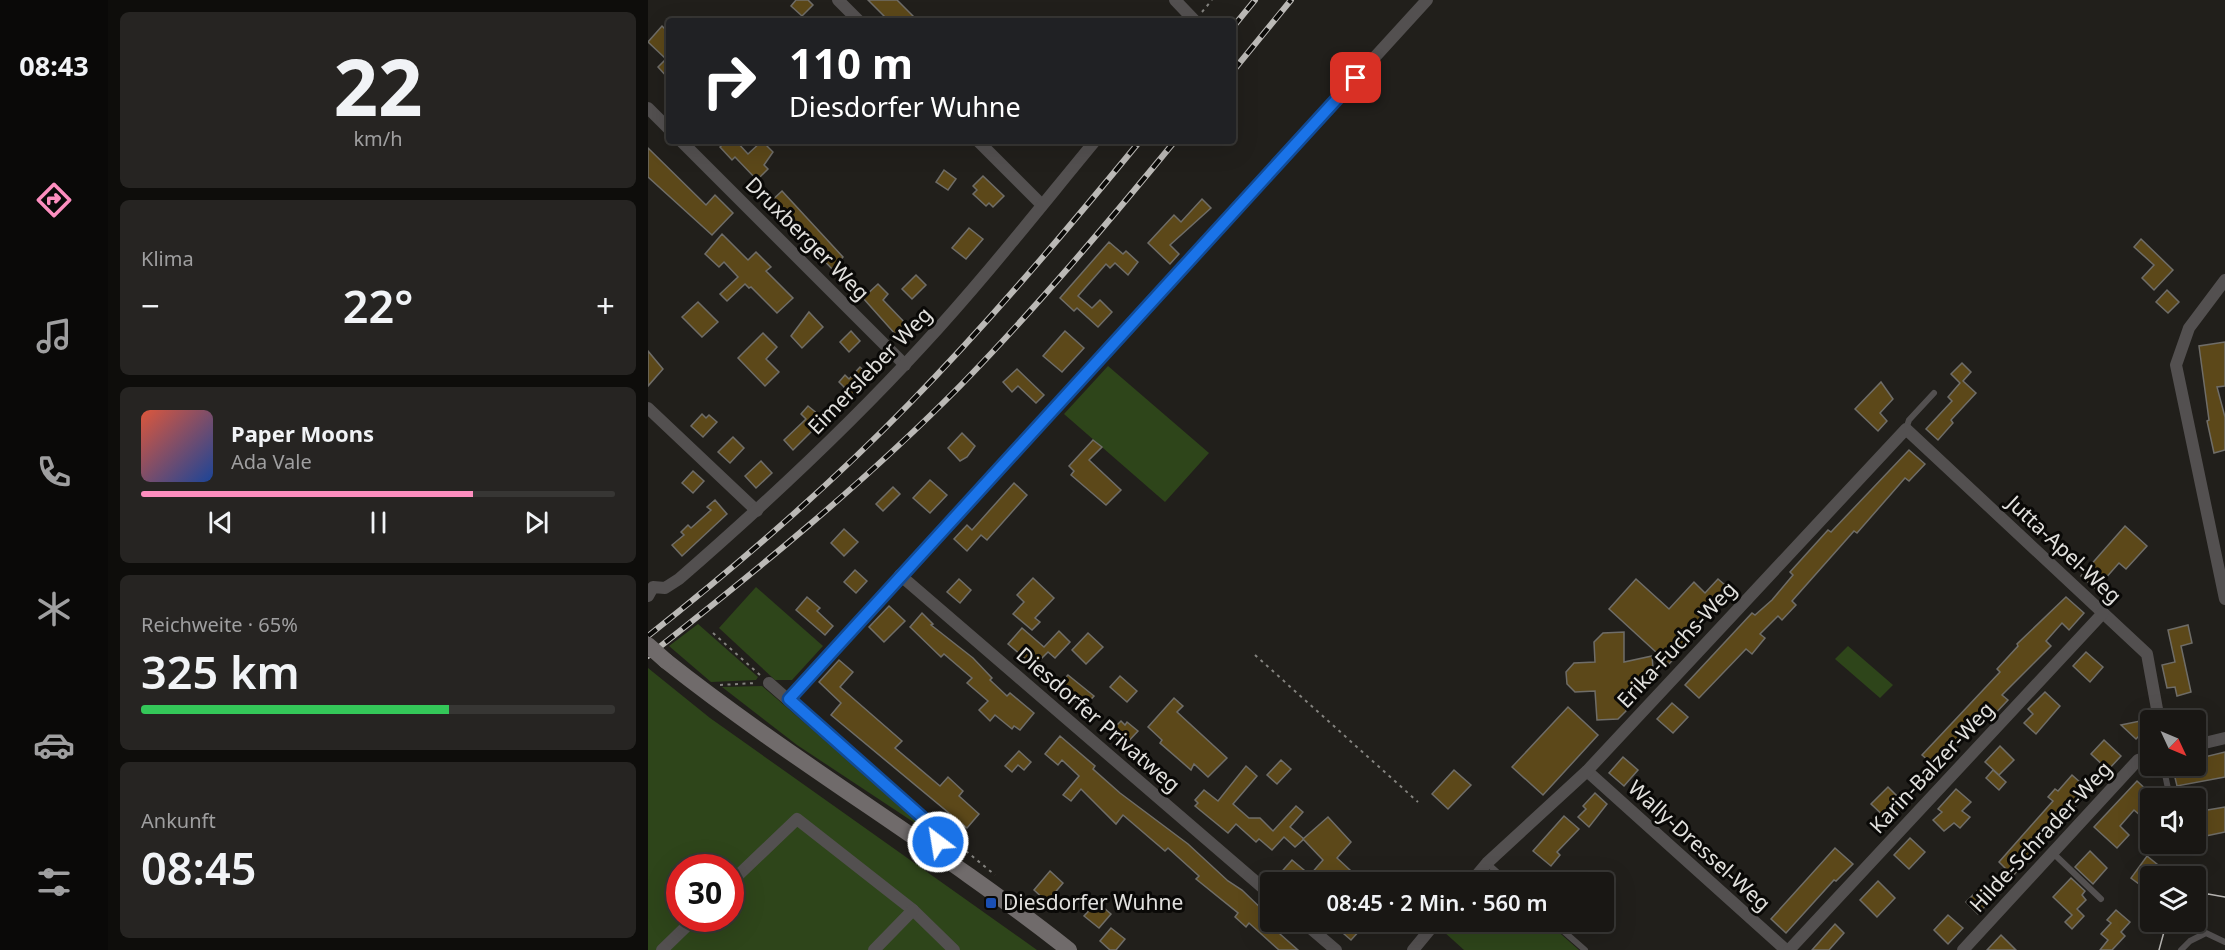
<!DOCTYPE html>
<html lang="de">
<meta charset="utf-8">
<style>
body{margin:0;font-family:"Noto Sans",sans-serif;background:#262422;color:#f1f3f6;height:100vh;display:flex;flex-direction:column;font-size:22px;white-space:nowrap}
*{box-sizing:border-box;margin:0}
p{font-size:20px;color:#9f9fa0}
.icon{flex:none;width:33px;height:33px;fill:none;stroke:currentColor;stroke-width:2;stroke-linecap:round;stroke-linejoin:round}
.map{position:relative;flex:1;overflow:hidden}
.details{display:flex;flex-direction:column;gap:12px;padding:12px;background:#0e0d0b;width:540px}
.details>*{flex:none}
.guide{position:absolute;left:18px;top:18px;width:570px;height:126px;border-radius:6px;box-shadow:0 6px 24px #0002,0 0 0 2px #373634;background:#202124;color:#fff;overflow:hidden}
.needle{width:39px;rotate:134deg}
.tools{position:absolute;left:1492px;top:710px;display:grid;gap:12px}
.tools a{display:grid;place-items:center;width:66px;height:66px;border-radius:6px;background:#191714;box-shadow:0 6px 24px #0002,0 0 0 2px #373634;font-size:30px}
.speed{position:absolute;left:18px;top:854px;display:flex;gap:12px;font-size:30px;font-weight:700;text-align:center}
.speed>*{display:grid;place-content:center;width:78px;height:78px;border-radius:50%;background:#191714;box-shadow:0 6px 24px #0002,0 0 0 2px #373634;line-height:1}
.speed .limit{border:9px solid #d22;background:#fff;color:#111}
.pin{position:absolute;display:grid;place-items:center;width:51px;height:51px;color:#fff;margin:-26px;border-radius:12px;box-shadow:0 3px 9px #0006}
.me{position:absolute;width:66px;margin:-33px;rotate:329deg;stroke-linejoin:round;filter:drop-shadow(0 0 4px #0008)}
.turn{display:flex;align-items:center;gap:21px;height:126px;padding:0 24px;font-size:27px}
.turn .icon{width:78px;height:78px;stroke-width:2.5}
.turn b{display:block;font-size:42px;line-height:51px}
.big{font-size:45px;font-weight:600;line-height:1.1}
.details .tile{flex:1;display:flex;flex-direction:column;justify-content:center;gap:9px;min-width:0;padding:0 21px;border-radius:9px;background:#262422}
.details .dial{align-items:center;gap:0}
.dial b{font-size:78px;line-height:1}
.song{display:flex;align-items:center;gap:18px}
.cover{width:72px;height:72px;border-radius:9px;background:linear-gradient(135deg,hsl(10 70% 55%),hsl(220 70% 35%))}
.played{height:6px;border-radius:3px;background:linear-gradient(90deg,#fd8ebf 70%,#373634 70%)}
.keys{display:flex;justify-content:space-around;direction:ltr}
.heat{display:flex;justify-content:space-between;align-items:center;font-size:33px;direction:ltr}
.charge{height:9px;border-radius:4px;background:linear-gradient(90deg,#34c759 65%,#373634 0)}
.trip{position:absolute;left:612px;top:872px;width:354px;height:60px;border-radius:6px;background:#191714;box-shadow:0 6px 24px #0002,0 0 0 2px #373634;font-weight:600;line-height:60px;text-align:center}
main{display:flex;flex:1;min-height:0}
.menu{display:flex;flex-direction:column;width:108px;justify-content:space-around;align-items:center;background:#0a0908;color:#9f9fa0}
.menu .icon{width:42px;height:42px}
.menu .on{color:#fd8ebf}
.menu b{font-size:27px;color:#f1f3f6}
.map>svg:first-child{display:block}
.green{fill:#2e451a;fill-rule:evenodd}
.building{fill:#5c4819;stroke:#6f6d68;stroke-width:1.5}
.lines{fill:none;stroke-linecap:round;stroke-linejoin:round}
.path{stroke:#84837f;stroke-width:2;stroke-dasharray:3 4.5;stroke-linecap:butt}
.lane{stroke:#535050;stroke-width:6}
.street{stroke:#535050;stroke-width:12}
.secondary{stroke:#706b6b;stroke-width:16}
.tram{stroke:#bbb9b6;stroke-width:1.5}
.rail-casing{stroke:#bbb9b6;stroke-width:6}
.rail{stroke:#0a0907;stroke-width:4;stroke-dasharray:11;stroke-linecap:butt}
.secondary-bridge{stroke:#706b6b;stroke-width:16}
.route-casing{stroke:#114b97;stroke-width:15}
.route{stroke:#1a73e8;stroke-width:10}
.transit-dot{fill:#1a4fb4;stroke:#0a0907;stroke-width:2}
.labels{text-anchor:middle;stroke-width:6;stroke-linejoin:round;paint-order:stroke}
.street-label{font-size:21px;fill:#e2e1de;stroke:#0a0907}
.poi-label{font-size:21px;fill:#e2e1de;stroke:#0a0907;text-anchor:start}
</style>
<main>
<nav class="menu">
<b>08:43</b>
<svg class="icon on" aria-label="directions" viewBox="0 0 24 24"><path d="M12 3l9 9-9 9-9-9zM9 14v-3h6M13 9l2 2-2 2"/></svg>
<svg class="icon" aria-label="music" viewBox="0 0 24 24"><path d="M9 18V5l10-2v13"/><circle cx="6" cy="18" r="3"/><circle cx="16" cy="16" r="3"/></svg>
<svg class="icon" aria-label="phone" viewBox="0 0 24 24"><path d="M5 4h4l2 5-3 2q2 4 5 5l2-3 5 2v4C11 20 4 13 5 4z"/></svg>
<svg class="icon" aria-label="climate" viewBox="0 0 24 24"><path d="M12 3v18M4 7l16 10M4 17L20 7"/></svg>
<svg class="icon" aria-label="car" viewBox="0 0 24 24"><path d="M5 17H2v-5l4-1 3-4h7l3 4 3 1v5h-3M9 17h6M6 11h13"/><circle cx="7" cy="17" r="2"/><circle cx="17" cy="17" r="2"/></svg>
<svg class="icon" aria-label="filters" viewBox="0 0 24 24"><path d="M4 7h16M4 17h16"/><circle cx="9" cy="7" r="2"/><circle cx="15" cy="17" r="2"/></svg>
</nav>
<section class="details">
<div class="tile dial"><b>22</b><p>km/h</p></div>
<div class="tile"><p>Klima</p>
<div class="heat"><a>−</a><b class="big">22°</b><a>+</a></div>
</div>
<div class="tile">
<div class="song"><i class="cover"></i><div><b>Paper Moons</b><p>Ada Vale</p></div></div>
<div class="played"></div>
<div class="keys"><svg class="icon" aria-label="previous" viewBox="0 0 24 24"><path d="M18 5L8 12l10 7zM5 5v14"/></svg><svg class="icon" aria-label="pause" viewBox="0 0 24 24"><path d="M8 5v14M16 5v14"/></svg><svg class="icon" aria-label="next" viewBox="0 0 24 24"><path d="M6 5l10 7-10 7zM19 5v14"/></svg></div>
</div>
<div class="tile"><p>Reichweite · 65%</p><b class="big">325 km</b><div class="charge"></div></div>
<div class="tile"><p>Ankunft</p><b class="big">08:45</b></div>
</section>
<div class="map">
<svg width="1577" height="950" viewBox="0 0 1577 950">
<rect width="100%" height="100%" fill="#211f1b"/>
<g class="green">
<polygon points="460,366 561,453 517,502 416,414"/>
<polygon points="108,587 175,646 144,680 127,680 71,628"/>
<polygon points="50,624 110,677 108,680 63,682 21,646"/>
<polygon points="1200,646 1245,685 1232,698 1187,659"/>
<path d="M 0,668 L 62,718 L 389,950 L 0,950 ZM 32,867 L 82,867 L 82,918 L 32,918 Z"/>
<polygon points="114,686 278,827 282,833 149,745 74,687"/>
<polygon points="804,921 898,921 931,950 816,950 795,931"/>
</g>
<g class="building">
<polygon points="148,0 160,0 165,5 154,16 143,6"/>
<polygon points="220,0 249,0 270,21 241,21"/>
<polygon points="14,26 21,33 21,79 10,67 18,59 0,42"/>
<polygon points="79,141 88,141 100,154 114,141 125,152 116,165 120,169 109,180 87,157 84,160 72,147"/>
<polygon points="0,148 58,205 67,195 85,213 64,235 0,177"/>
<polygon points="296,170 308,179 300,190 288,182"/>
<polygon points="335,176 356,196 345,207 341,203 338,206 325,194 329,190 325,186"/>
<polygon points="134,191 195,257 184,269 132,214 131,216 119,205"/>
<polygon points="554,199 563,208 522,245 531,254 522,264 500,243 526,215 533,222"/>
<polygon points="321,228 335,239 318,259 304,248"/>
<polygon points="74,234 100,260 108,252 123,267 118,271 145,298 129,313 103,287 101,288 97,284 79,301 72,294 90,277 76,262 71,267 57,254"/>
<polygon points="1493,239 1525,270 1506,290 1494,278 1506,265 1486,247"/>
<polygon points="461,242 475,254 478,251 490,262 480,275 467,263 462,268 458,264 430,296 444,308 452,300 464,312 450,327 429,308 426,311 412,298"/>
<polygon points="268,275 278,285 264,299 254,289"/>
<polygon points="230,284 240,294 235,300 259,325 248,335 215,298"/>
<polygon points="1519,290 1531,302 1520,313 1508,302"/>
<polygon points="50,302 70,322 54,337 34,317"/>
<polygon points="161,312 175,327 154,348 143,336"/>
<polygon points="203,331 212,341 201,352 192,342"/>
<polygon points="417,331 436,348 414,372 395,356"/>
<polygon points="115,333 129,347 118,359 131,372 117,386 90,358"/>
<polygon points="1577,342 1577,386 1569,387 1577,417 1577,450 1566,453 1559,421 1561,420 1551,346"/>
<polygon points="0,351 15,369 0,386"/>
<polygon points="1314,363 1323,372 1315,381 1328,393 1303,420 1305,423 1290,440 1278,429 1304,401 1300,397 1312,383 1303,374"/>
<polygon points="212,367 222,376 204,395 191,382 197,375 201,379"/>
<polygon points="369,369 396,395 388,403 370,386 364,392 355,382"/>
<polygon points="1233,382 1245,399 1232,413 1239,421 1230,431 1207,409"/>
<polygon points="160,406 176,419 145,450 136,440 158,419 153,414"/>
<polygon points="54,414 58,418 61,415 69,422 55,437 43,426"/>
<polygon points="314,433 327,446 319,457 312,461 300,448"/>
<polygon points="85,437 96,448 82,463 70,452"/>
<polygon points="445,440 454,447 441,460 473,490 458,505 423,475 426,471 421,466"/>
<polygon points="1261,450 1277,464 1261,481 1257,478 1209,533 1206,531 1144,601 1148,605 1134,620 1130,616 1112,634 1117,638 1104,654 1098,649 1051,698 1037,685 1104,613 1107,615 1124,600 1145,575 1142,572 1180,530 1183,532"/>
<polygon points="113,461 124,473 108,488 97,476"/>
<polygon points="45,471 56,481 45,493 34,483"/>
<polygon points="282,480 299,495 282,513 265,498"/>
<polygon points="366,483 379,495 339,540 333,535 319,551 306,539 319,525 324,530"/>
<polygon points="245,487 252,494 235,511 228,504"/>
<polygon points="67,500 79,514 34,556 24,545 36,535 33,532 40,525 43,528 63,510 59,507"/>
<polygon points="1477,526 1499,546 1478,569 1471,563 1448,589 1433,576"/>
<polygon points="196,529 210,542 196,556 183,543"/>
<polygon points="207,570 219,581 208,593 196,582"/>
<polygon points="385,578 406,598 387,618 392,622 384,630 365,614 376,602 369,595"/>
<polygon points="311,579 323,590 312,603 299,592"/>
<polygon points="988,579 1021,609 1046,582 1057,593 1070,579 1084,591 1044,630 1049,634 1021,664 961,609"/>
<polygon points="159,597 172,608 169,611 185,626 177,635 148,610"/>
<polygon points="1418,597 1436,613 1421,630 1414,623 1398,641 1403,646 1354,695 1360,700 1344,717 1341,714 1289,768 1274,755 1352,672 1349,669 1370,646 1369,644"/>
<polygon points="241,606 257,621 236,642 221,627"/>
<polygon points="274,613 285,624 283,625 325,658 344,678 342,680 359,696 362,693 386,713 372,730 366,726 364,729 347,715 342,721 331,710 340,701 319,683 324,678 296,654 293,657 262,627"/>
<polygon points="1540,625 1544,643 1533,646 1543,692 1529,696 1527,687 1519,688 1514,665 1527,662 1520,630"/>
<polygon points="374,628 396,647 411,631 422,642 407,658 400,652 386,666 360,644"/>
<polygon points="976,632 976,662 1004,656 1006,680 998,689 978,690 978,711 970,719 949,720 947,691 927,692 919,684 918,672 926,663 947,662 946,642 955,633"/>
<polygon points="440,633 455,647 438,664 424,650"/>
<polygon points="1438,652 1455,667 1442,682 1425,666"/>
<polygon points="191,660 205,672 192,687 254,741 247,748 292,786 300,777 315,791 311,796 331,814 319,828 183,715 193,703 171,682"/>
<polygon points="420,675 446,696 435,708 410,685"/>
<polygon points="472,676 489,691 479,702 462,687"/>
<polygon points="1397,692 1412,706 1388,734 1376,723 1385,714 1380,709"/>
<polygon points="526,698 535,706 529,712 579,758 560,777 546,764 543,770 512,743 514,740 500,727"/>
<polygon points="1024,703 1040,717 1025,733 1009,719"/>
<polygon points="920,707 950,735 895,795 864,767"/>
<polygon points="473,721 477,725 479,722 490,731 477,745 465,735 469,731 466,728"/>
<polygon points="1492,721 1499,728 1488,739 1473,725"/>
<polygon points="412,736 447,766 445,769 472,793 540,844 580,881 594,890 622,917 622,921 628,921 636,929 632,934 650,950 631,950 601,923 598,927 587,917 590,913 548,879 551,876 520,848 517,851 475,815 468,824 433,789 423,801 415,795 431,776 414,760 410,765 397,754"/>
<polygon points="1456,740 1473,756 1460,770 1443,754"/>
<polygon points="1352,746 1366,760 1351,775 1337,762"/>
<polygon points="371,751 383,762 376,770 370,765 364,772 357,766"/>
<polygon points="1577,752 1577,777 1529,786 1524,765 1548,765 1548,759"/>
<polygon points="975,757 990,770 976,786 961,773"/>
<polygon points="633,760 643,769 629,784 619,775"/>
<polygon points="598,766 609,776 585,804 601,818 612,818 625,831 648,806 655,812 642,827 656,839 647,847 636,837 624,850 611,839 608,842 588,824 580,833 547,806 550,803 547,800 556,790 570,801"/>
<polygon points="806,770 823,785 800,809 784,794"/>
<polygon points="1345,770 1358,782 1351,790 1338,778"/>
<polygon points="1424,775 1442,791 1427,807 1420,801 1400,821 1407,827 1365,876 1351,862 1405,801 1400,797 1407,789 1410,791"/>
<polygon points="1489,781 1503,794 1503,808 1494,817 1486,810 1472,826 1481,835 1469,848 1446,827"/>
<polygon points="1240,787 1257,804 1241,821 1223,804"/>
<polygon points="1308,789 1323,802 1314,811 1322,817 1312,828 1306,823 1296,831 1285,820 1294,812 1290,809"/>
<polygon points="947,793 959,804 941,827 930,817 938,809 935,806"/>
<polygon points="1577,807 1577,832 1548,838 1548,812"/>
<polygon points="916,816 931,829 909,852 912,855 903,866 885,851"/>
<polygon points="680,817 703,842 689,858 715,882 635,882 629,877 644,860 662,875 675,860 655,839"/>
<polygon points="1262,838 1277,852 1261,869 1246,855"/>
<polygon points="1187,848 1205,864 1188,881 1186,880 1138,933 1123,919"/>
<polygon points="1442,851 1459,868 1445,884 1427,867"/>
<polygon points="1499,856 1515,869 1510,876 1503,876 1503,885 1499,890 1483,878"/>
<polygon points="402,871 415,883 399,902 386,890"/>
<polygon points="1423,878 1437,891 1434,895 1438,900 1429,909 1436,916 1424,929 1417,922 1424,915 1405,897"/>
<polygon points="1230,881 1247,898 1229,917 1212,900"/>
<polygon points="1334,886 1346,897 1330,914 1318,902"/>
<polygon points="449,902 463,914 451,928 436,916"/>
<polygon points="1468,910 1482,922 1473,932 1477,936 1464,950 1452,950 1460,940 1453,934 1463,923 1459,920"/>
<polygon points="1300,915 1315,928 1300,944 1286,930"/>
<polygon points="681,921 704,921 713,929 703,940"/>
<polygon points="1187,924 1196,933 1181,950 1164,950"/>
<polygon points="463,928 477,939 468,950 462,950 452,941"/>
<polygon points="1353,935 1368,950 1339,950"/>
</g>
<g class="lines">
<g class="path">
<polyline points="554,12 564,0"/>
<polyline points="65,633 112,675"/>
<polyline points="607,655 770,802"/>
<polyline points="72,685 108,683"/>
<polyline points="299,840 307,842 347,875"/>
</g>
<g class="lane">
<polyline points="1258,429 1261,420 1286,393"/>
<polyline points="1515,765 1522,798"/>
<polyline points="1405,853 1453,899"/>
<polyline points="839,863 860,882"/>
<polyline points="904,921 937,950"/>
<polyline points="1533,950 1542,941 1558,933 1577,942"/>
</g>
<g class="street">
<polyline points="190,0 211,21"/>
<polyline points="527,0 547,21"/>
<polyline points="0,108 21,129"/>
<polyline points="33,141 257,365"/>
<polyline points="330,141 394,205"/>
<polyline points="1577,280 1541,328 1528,365 1577,599"/>
<polyline points="0,408 109,511"/>
<polyline points="252,575 622,894"/>
<path d="M 0,596 L 5,587 L 17,588 L 31,579 C 116,505 198,429 274,346 C 335,280 390,210 447,141"/>
<polyline points="121,683 284,826 289,836 287,850"/>
<polyline points="141,699 779,0"/>
<polyline points="1548,745 1577,738"/>
<polyline points="939,771 1138,950"/>
<polyline points="823,882 839,863 939,771 1258,429 1499,654 1511,720"/>
<polyline points="82,883 149,819 265,910 306,950"/>
<polyline points="654,921 688,950"/>
<polyline points="14,950 47,918"/>
<polyline points="226,950 265,910"/>
<polyline points="765,950 789,921"/>
<polyline points="1141,950 1455,613"/>
<polyline points="1315,950 1490,760 1503,756"/>
</g>
<path class="secondary" d="M 18,661 C 148,764 291,847 421,950"/>
<g class="tram">
<polyline points="1548,897 1560,894 1577,897"/>
<polyline points="1511,950 1519,921"/>
</g>
<defs>
<g id="rail">
<polyline points="585,27 607,0"/>
<polyline points="585,71 643,0"/>
<path d="M 0,636 C 91,564 180,487 261,404 C 343,320 418,231 492,141"/>
<path d="M 0,656 C 108,571 215,484 312,386 C 388,308 458,225 527,141"/>
</g>
</defs>
<use href="#rail" class="rail-casing"/>
<use href="#rail" class="rail"/>
<polyline class="secondary-bridge" points="0,645 18,661"/>
</g>
<g class="lines">
<defs>
<polyline id="route" points="290,842 284,826 141,699 708,78"/>
</defs>
<use href="#route" class="route-casing"/>
<use href="#route" class="route"/>
</g>
<rect class="transit-dot" x="337" y="897" width="12" height="12" rx="3"/>
<g class="labels">
<g class="street-label">
<text transform="translate(159 239) rotate(45)" y="7">Druxberger Weg</text>
<text transform="translate(222 371) rotate(-46)" y="7">Eimersleber Weg</text>
<text transform="translate(1416 550) rotate(43)" y="7">Jutta-Apel-Weg</text>
<text transform="translate(1029 645) rotate(-47)" y="7">Erika-Fuchs-Weg</text>
<text transform="translate(450 720) rotate(41)" y="7">Diesdorfer Privatweg</text>
<text transform="translate(1284 768) rotate(-47)" y="7">Karin-Balzer-Weg</text>
<text transform="translate(1393 837) rotate(-47)" y="7">Hilde-Schrader-Weg</text>
<text transform="translate(1051 846) rotate(42)" y="7">Wally-Dressel-Weg</text>
</g>
<g class="poi-label">
<text x="355" y="910">Diesdorfer Wuhne</text>
</g>
</g>
</svg>
<div class="tools">
<a><svg class="needle" viewBox="-14 -14 28 28"><path d="M0-13l5 13h-10z" fill="#e53935"/><path d="M0 13l5-13h-10z" fill="#9f9fa0"/></svg></a>
<a><svg class="icon" aria-label="sound" viewBox="0 0 24 24"><path d="M4 9h4l5-4v14l-5-4H4zM17 9q2 3 0 6"/></svg></a>
<a><svg class="icon" aria-label="layers" viewBox="0 0 24 24"><path d="M12 4l9 5-9 5-9-5zM3 14l9 5 9-5"/></svg></a>
</div>
<div class="speed"><div class="limit">30</div></div>
<div class="pin" style="left:708px;top:78px;background:#d93025"><svg class="icon" aria-label="arrive" viewBox="0 0 24 24"><path d="M6 21V4h12l-3 4 3 4H6"/></svg></div>
<svg class="me" style="left:290px;top:842px" viewBox="-20 -20 40 40"><circle r="17" fill="#1a73e8" stroke="#fff" stroke-width="3"/><path d="M0-11L8 9 0 5-8 9z" fill="#fff"/></svg>
<div class="trip">08:45 · 2 Min. · 560 m</div>
<div class="guide">
<div class="turn"><svg class="icon" aria-label="right" viewBox="0 0 24 24"><path d="M7 20v-9h11M14 6l5 5-5 5"/></svg><div><b>110 m</b>Diesdorfer Wuhne</div></div>
</div>
</div>
</main>
